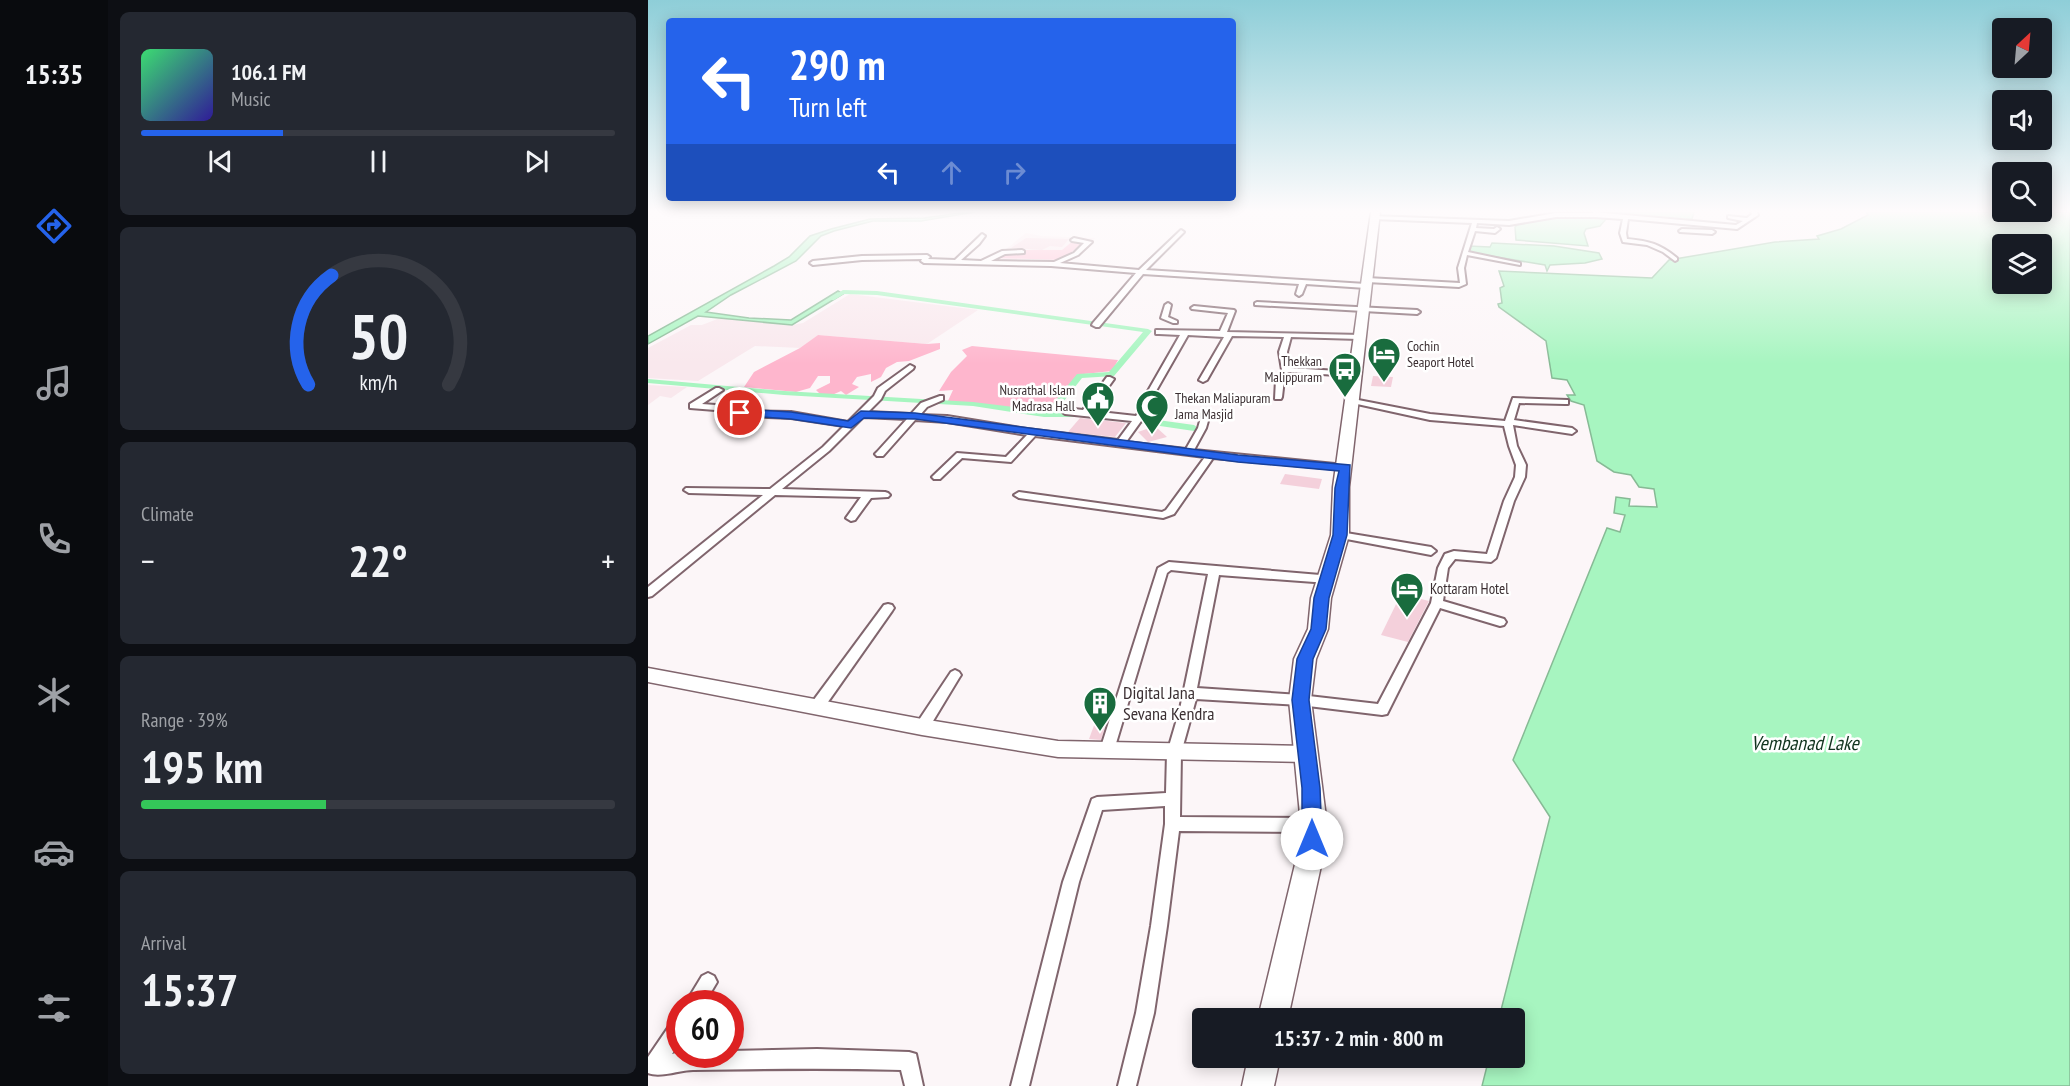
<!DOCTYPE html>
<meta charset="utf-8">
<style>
body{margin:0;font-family:"PT Sans Narrow",sans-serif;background:#242831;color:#f1f3f6;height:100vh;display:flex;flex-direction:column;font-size:22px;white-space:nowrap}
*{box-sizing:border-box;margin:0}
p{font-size:20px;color:#9ea1a6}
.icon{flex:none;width:33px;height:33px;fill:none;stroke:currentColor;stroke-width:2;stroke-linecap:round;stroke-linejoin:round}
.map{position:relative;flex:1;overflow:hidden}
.panel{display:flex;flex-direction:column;gap:12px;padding:12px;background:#0d0f14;width:540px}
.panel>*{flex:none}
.top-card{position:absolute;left:18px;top:18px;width:570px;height:183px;border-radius:6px;box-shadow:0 3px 15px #0003;background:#2563eb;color:#fff;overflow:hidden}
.needle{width:39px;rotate:26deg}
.buttons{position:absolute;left:1344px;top:18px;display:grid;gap:12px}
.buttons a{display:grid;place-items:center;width:60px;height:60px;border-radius:6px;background:#171b24;box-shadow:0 3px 15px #0003;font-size:30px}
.speed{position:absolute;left:18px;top:990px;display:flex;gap:12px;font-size:30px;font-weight:700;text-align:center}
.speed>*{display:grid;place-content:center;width:78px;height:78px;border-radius:50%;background:#171b24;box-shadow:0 3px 15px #0003;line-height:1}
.speed .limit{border:9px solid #d22;background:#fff;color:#111}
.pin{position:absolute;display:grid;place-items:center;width:51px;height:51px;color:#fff;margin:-26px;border:3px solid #fff;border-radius:50%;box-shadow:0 2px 6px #0007}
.me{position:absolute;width:66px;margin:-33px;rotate:0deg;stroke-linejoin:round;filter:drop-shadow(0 0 4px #0008)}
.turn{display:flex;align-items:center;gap:21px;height:126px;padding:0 24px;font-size:27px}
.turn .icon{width:78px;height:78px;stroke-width:2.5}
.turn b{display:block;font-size:42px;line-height:51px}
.lanes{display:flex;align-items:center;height:57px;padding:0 24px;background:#0003;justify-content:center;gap:30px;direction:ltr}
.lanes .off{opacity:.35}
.big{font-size:45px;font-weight:600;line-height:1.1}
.panel .tile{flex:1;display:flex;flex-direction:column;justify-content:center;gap:9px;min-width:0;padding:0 21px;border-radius:9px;background:#242831}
.panel .dial{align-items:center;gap:0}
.dial svg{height:156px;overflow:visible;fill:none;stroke:#363941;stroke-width:7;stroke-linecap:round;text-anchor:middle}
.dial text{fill:#f1f3f6;stroke:none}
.song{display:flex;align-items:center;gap:18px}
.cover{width:72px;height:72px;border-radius:9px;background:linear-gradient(135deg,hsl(140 70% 55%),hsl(250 70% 35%))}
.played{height:6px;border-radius:3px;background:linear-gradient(90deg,#2563eb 30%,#363941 30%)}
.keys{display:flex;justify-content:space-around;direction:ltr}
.heat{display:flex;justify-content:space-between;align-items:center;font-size:33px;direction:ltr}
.charge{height:9px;border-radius:4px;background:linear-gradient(90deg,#34c759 39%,#363941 0)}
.trip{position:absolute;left:544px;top:1008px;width:333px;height:60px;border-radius:6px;background:#171b24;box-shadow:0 3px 15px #0003;font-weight:600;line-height:60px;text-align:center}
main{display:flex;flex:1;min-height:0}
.dock{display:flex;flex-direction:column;width:108px;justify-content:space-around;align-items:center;background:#090b0e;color:#9ea1a6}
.dock .icon{width:42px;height:42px}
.dock .selected{color:#2563eb}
.dock b{font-size:27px;color:#f1f3f6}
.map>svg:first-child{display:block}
.built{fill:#f9e8ed}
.green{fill:#feb6cd}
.water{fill:#a7f5c0;stroke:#87ba95;stroke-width:1.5;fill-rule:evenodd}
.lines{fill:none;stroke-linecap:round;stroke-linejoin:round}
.canal{fill:#a7f5c0;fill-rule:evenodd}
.building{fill:#f4d0db}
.minor-casing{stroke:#80656d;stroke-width:4}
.secondary-casing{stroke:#80656d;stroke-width:3}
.primary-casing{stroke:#80656d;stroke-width:3}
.minor{fill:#fff;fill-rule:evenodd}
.secondary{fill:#fff;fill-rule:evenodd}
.primary{fill:#fff;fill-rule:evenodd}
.route{fill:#2563eb;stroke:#184099;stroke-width:1.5}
.labels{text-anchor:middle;stroke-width:5;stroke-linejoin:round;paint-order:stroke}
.far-poi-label{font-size:14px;fill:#3b2f32;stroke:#fff;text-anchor:start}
.poi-label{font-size:15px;fill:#3b2f32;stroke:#fff;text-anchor:start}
.near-poi-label{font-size:18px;fill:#3b2f32;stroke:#fff;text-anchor:start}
.near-water-label{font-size:20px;font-style:italic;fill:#12341f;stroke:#fff}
</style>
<main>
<nav class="dock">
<b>15:35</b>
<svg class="icon selected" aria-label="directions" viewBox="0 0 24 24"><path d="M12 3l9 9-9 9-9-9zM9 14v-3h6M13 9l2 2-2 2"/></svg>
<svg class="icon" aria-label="music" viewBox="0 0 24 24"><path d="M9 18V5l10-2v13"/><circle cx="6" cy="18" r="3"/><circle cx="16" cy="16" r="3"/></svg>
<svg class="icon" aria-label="phone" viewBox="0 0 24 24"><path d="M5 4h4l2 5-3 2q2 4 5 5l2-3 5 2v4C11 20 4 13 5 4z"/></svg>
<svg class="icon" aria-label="climate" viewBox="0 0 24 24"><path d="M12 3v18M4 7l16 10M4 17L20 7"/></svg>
<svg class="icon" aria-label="car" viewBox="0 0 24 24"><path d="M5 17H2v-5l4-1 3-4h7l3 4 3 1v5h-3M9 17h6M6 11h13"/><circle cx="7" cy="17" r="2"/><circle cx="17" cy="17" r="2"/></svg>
<svg class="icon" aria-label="filters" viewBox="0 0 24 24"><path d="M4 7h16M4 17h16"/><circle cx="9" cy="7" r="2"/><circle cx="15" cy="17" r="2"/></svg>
</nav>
<section class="panel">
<div class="tile">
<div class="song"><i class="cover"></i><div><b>106.1 FM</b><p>Music</p></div></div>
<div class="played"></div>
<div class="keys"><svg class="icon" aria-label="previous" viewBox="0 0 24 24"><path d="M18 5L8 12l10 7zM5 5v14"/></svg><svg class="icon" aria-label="pause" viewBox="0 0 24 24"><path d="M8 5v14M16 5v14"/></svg><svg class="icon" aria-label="next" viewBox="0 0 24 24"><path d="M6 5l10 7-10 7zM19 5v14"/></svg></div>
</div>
<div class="tile dial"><svg viewBox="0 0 100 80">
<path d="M14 69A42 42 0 1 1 86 69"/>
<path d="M14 69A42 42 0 0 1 26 13" stroke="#2563eb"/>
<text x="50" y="56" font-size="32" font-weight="700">50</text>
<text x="50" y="72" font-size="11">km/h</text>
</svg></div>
<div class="tile"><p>Climate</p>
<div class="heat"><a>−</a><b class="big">22°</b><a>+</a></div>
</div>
<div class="tile"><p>Range · 39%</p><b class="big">195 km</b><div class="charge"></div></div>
<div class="tile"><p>Arrival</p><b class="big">15:37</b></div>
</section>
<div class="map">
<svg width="1422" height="1086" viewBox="0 0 1422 1086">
<rect width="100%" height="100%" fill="#fcf6f8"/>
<g class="built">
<polygon points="378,233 393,236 447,238 420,264 334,262 357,250"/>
<polygon points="202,294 330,310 279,344 170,335 153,348 107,346 50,381 0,378 0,348 43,325 54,325 72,318 144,325 155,323"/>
<polygon points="0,385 39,387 23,398 12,396 0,405"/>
</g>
<g class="green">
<polygon points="426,240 437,241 414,260 348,258 366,250 414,250"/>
<polygon points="170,335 279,344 292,343 292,349 261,361 249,362 238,368 233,377 223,382 223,374 209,377 204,384 211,387 198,395 193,391 184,395 172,394 168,390 182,383 182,376 170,376 162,388 148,392 96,387 106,372 152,348"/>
<path d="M 324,346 L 470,360 L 464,371 L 436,374 L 405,412 C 369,413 335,401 299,403 L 305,390 L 291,391 L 303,372 L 319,356 L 314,350 Z"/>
</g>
<g class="water">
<polygon points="319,212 327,212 273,221 225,221 186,231 173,236 148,261 83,295 58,312 101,318 143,320 190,291 195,294 144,325 50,316 0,344 0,336 126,266 141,257 162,236 183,229 222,219 276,218"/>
<polygon points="950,212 1046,212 1044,219 1033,220"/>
<path d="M 1218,212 L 1422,212 L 1422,1086 L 834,1086 L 841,1058 L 867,1058 L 867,1018 L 851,1018 L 902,817 L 865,760 L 959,528 L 972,532 L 977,515 L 966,513 L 968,497 L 982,499 L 981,506 L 1009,507 L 1006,489 L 991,487 L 983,475 L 966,472 L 949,461 L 936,405 L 923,401 L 919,395 L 927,395 L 919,380 L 904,378 L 898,341 L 851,307 L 850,304 L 854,303 L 852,288 L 856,286 L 851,271 L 1004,278 L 1021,260 L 1127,242 L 1171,239 L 1169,236 L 1193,229 L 1220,215 ZM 1354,244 L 1394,244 L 1394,284 L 1354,284 Z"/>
<polygon points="908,216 974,219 958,219 952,226 938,229 936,233 940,246 868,240 867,227 872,223"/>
<polygon points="844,243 906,246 951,253 954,259 937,263 902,265 899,271 897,265 818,252 821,246 842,247"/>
</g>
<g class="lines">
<g class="canal">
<polygon points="195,290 229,291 500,329 504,331 466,376 434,378 408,411 433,412 434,414 430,417 396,417 325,406 136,395 0,383 0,379 136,391 325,402 399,411 429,374 461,372 495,332 229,295 196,294 186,300 182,300 182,298"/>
<polygon points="481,416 546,425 550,428 546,431 478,421 477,419"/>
</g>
</g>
<g class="building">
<polygon points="378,238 421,239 414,247 402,246 394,250 363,248"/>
<polygon points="725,376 745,377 743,387 723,386"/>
<polygon points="432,418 478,423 467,437 420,432"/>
<polygon points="507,426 519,437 500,442 490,432"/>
<polygon points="637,474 674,479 671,489 632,484"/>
<polygon points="753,594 781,601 760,642 733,635"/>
<polygon points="448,720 459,720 453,740 441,739"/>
</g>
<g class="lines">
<defs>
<g id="minor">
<path d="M 945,212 L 1088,225 L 1095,221 L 1080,218 L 1080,216 L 1099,218 L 1104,214 L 1103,212 L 1109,212 L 1110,215 L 1089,229 L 980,219 L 978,233 L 979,239 C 1001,241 1012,244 1029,258 L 1029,260 L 1027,261 L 1015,252 L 999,245 L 975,242 L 972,233 L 975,219 L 947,217 L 908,217 L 861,225 L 829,223 L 828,228 L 846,229 L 849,227 L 852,229 L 847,233 L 827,231 L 820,252 L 872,263 L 872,265 L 819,255 L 816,268 L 818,284 L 811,287 L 719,282 L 716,280 L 719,278 L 812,283 L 810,268 L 824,223 L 726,219 L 724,216 L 861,221 L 908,213 L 945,213 Z"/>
<polygon points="1034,229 1064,230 1067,232 1064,234 1032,232 1031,231"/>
<polygon points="533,230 536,232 498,270 718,284 721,286 718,288 658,284 654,294 651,296 648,294 651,284 495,274 451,327 448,327 444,325 445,323 488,273 403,266 276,263 273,261 274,259 214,260 165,265 162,263 165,261 214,256 279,255 282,257 280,259 307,260 334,234 337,236 331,244 313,260 333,261 354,251 374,250 376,251 376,253 357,254 343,261 406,262 426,253 436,243 424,241 423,240 426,238 444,242 430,255 412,263 491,270"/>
<polygon points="609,302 769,310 772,312 769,314 607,305 607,303"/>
<polygon points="520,303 523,305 520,317 529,321 529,323 525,323 513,318 517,305"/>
<polygon points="546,306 586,310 587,311 579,332 714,335 715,337 711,339 643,337 639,352 642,368 706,372 710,374 706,376 640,372 636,379 634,397 633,399 627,399 628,379 634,370 631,352 636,337 584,336 559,380 555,382 551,380 576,337 540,335 508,391 501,410 478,442 538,449 550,428 554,414 558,411 562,414 558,428 546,450 697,465 702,468 700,470 565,458 526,514 515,518 371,498 366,495 371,492 514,512 518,510 557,457 387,436 363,462 314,458 292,479 286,479 284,477 286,475 309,453 358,457 379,435 299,422 267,420 235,456 229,456 227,454 229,452 259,419 215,417 181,451 134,489 237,492 240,493 242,495 240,497 223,498 207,520 203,521 198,518 213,497 127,495 4,596 0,597 0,587 115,495 41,493 36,490 38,488 122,489 175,447 196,426 143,418 92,416 80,411 42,408 42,404 68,388 71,388 75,390 54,404 81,406 93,411 143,412 200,422 226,396 230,388 262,365 266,367 265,369 237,391 233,399 220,412 263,414 273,403 292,396 295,396 295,400 279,407 272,415 299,416 379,429 470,440 484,421 417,414 413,411 417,408 435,410 459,377 462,377 466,379 443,411 488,416 493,410 500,391 532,335 511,334 508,334 508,330 572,331 580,313 544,309 543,308"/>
<polygon points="700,398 782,414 857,421 865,398 920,400 920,404 917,404 871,403 866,420 924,428 928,431 924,434 865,425 869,446 878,465 877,477 866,501 848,558 843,562 807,559 800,568 795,601 856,619 858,622 856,625 852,626 792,608 739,714 734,715 652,705 548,699 533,753 532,817 666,818 671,820 673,825 671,830 666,832 531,831 519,926 506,1013 488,1086 470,1086 488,1013 503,926 517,824 517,806 454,810 431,882 381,1086 363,1086 415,882 444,799 449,797 518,793 519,753 532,709 560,574 523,570 519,573 466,750 464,754 459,756 454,754 452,750 510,568 521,562 684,576 686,579 684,582 680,583 571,575 549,688 652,695 730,704 783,603 790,568 797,554 806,551 839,554 856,501 867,477 868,465 861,446 856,426 782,420 700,402"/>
<polygon points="692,532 783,547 788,551 783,555 688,537 687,535"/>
<polygon points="240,604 244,605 246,608 244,611 175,709 170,710 165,709 163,705 165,701 236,605"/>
<polygon points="307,670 311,672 313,675 311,678 279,731 274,733 269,731 267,727 269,723 303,672"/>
<polygon points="60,973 66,976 69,982 56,1004 37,1004 54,976"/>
<path d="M 32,1016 L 32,1042 L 24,1054 L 32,1052 L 32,1054 L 82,1054 L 82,1051 L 169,1049 L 261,1052 L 268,1054 L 275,1086 L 257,1086 L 253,1070 C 184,1068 115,1069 45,1070 C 32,1070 12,1078 0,1073 L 0,1057 L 26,1019 Z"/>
</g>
<polygon id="secondary" points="0,668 274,719 410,741 658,746 665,748 668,754 665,760 658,762 410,757 274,735 0,682"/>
<g id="primary">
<polygon points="723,212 732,212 701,487 701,535 683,598 680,629 668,659 663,700 679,825 676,852 640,1018 610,1018 650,852 653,825 641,700 646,659 660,629 663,598 683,535 685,487"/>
<polygon points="600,1058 632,1058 626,1086 594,1086"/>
</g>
</defs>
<use href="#minor" class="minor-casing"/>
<use href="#secondary" class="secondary-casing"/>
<use href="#primary" class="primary-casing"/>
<use href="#minor" class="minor"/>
<use href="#secondary" class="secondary"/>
<use href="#primary" class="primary"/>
</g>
<linearGradient id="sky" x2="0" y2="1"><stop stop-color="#8eced8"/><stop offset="0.58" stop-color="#fefbfc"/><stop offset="1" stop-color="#fefbfc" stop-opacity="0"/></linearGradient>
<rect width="1422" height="364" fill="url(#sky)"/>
<polygon class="route" points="92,409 143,412 200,421 213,411 267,413 590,455 702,465 699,535 681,598 678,629 665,659 661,700 672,788 674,839 671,845 664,848 657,845 654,839 654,788 644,700 649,659 663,629 666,598 685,535 687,488 691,471 590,462 267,419 216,418 203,428 143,419 88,415 86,413"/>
<defs>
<symbol id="hotel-pin" viewBox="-11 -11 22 30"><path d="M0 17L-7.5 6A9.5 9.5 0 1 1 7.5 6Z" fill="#196c3e" stroke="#fff"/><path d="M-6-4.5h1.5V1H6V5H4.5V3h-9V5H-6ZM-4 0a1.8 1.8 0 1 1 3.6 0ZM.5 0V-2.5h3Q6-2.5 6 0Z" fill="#fff"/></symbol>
<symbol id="bus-pin" viewBox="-11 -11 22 30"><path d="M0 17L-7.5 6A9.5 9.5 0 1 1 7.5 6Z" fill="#196c3e" stroke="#fff"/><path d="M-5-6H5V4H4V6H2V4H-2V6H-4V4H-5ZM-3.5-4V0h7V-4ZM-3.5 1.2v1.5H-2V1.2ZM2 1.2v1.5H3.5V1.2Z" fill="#fff"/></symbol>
<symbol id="civic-pin" viewBox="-11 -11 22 30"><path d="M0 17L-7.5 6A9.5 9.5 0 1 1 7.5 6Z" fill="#196c3e" stroke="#fff"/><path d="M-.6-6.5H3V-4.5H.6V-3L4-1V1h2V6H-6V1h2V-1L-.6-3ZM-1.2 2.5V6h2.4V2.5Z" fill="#fff"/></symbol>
<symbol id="mosque-pin" viewBox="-11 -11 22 30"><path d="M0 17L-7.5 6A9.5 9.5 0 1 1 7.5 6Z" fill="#196c3e" stroke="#fff"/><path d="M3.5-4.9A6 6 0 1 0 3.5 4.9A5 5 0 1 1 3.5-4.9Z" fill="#fff"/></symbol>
<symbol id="building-pin" viewBox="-11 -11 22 30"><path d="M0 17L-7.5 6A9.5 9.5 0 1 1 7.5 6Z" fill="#196c3e" stroke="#fff"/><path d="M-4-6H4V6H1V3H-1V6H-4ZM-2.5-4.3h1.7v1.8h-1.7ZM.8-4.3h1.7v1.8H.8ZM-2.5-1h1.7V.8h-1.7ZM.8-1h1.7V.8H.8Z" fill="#fff"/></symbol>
</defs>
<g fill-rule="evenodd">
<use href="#hotel-pin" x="717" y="335" width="38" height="52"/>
<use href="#bus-pin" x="678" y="350" width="38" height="52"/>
<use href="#civic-pin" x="431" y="379" width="38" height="52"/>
<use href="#mosque-pin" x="485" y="387" width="38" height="52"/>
<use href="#hotel-pin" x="740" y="570" width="38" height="52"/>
<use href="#building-pin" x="433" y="684" width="38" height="52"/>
</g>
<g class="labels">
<g class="far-poi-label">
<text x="759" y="351">Cochin<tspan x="759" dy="16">Seaport Hotel</tspan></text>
<text x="674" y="366" text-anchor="end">Thekkan<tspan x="674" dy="16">Malippuram</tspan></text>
<text x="427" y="395" text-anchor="end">Nusrathal Islam<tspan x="427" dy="16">Madrasa Hall</tspan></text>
<text x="527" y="403">Thekan Maliapuram<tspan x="527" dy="16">Jama Masjid</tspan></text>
</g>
<g class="poi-label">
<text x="782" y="594">Kottaram Hotel</text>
</g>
<g class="near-poi-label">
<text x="475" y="699">Digital Jana<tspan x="475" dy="21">Sevana Kendra</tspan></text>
</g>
<g class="near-water-label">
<text x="1157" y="750">Vembanad Lake</text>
</g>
</g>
</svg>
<div class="buttons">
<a><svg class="needle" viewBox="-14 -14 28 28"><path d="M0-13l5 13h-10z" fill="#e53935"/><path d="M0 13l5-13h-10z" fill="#9ea1a6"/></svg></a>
<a><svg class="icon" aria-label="sound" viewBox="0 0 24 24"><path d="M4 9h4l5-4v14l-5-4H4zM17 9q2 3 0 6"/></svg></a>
<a><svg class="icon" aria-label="search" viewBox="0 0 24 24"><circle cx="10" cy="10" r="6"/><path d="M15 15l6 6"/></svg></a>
<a><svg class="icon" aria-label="layers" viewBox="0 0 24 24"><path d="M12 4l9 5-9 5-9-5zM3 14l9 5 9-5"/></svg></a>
</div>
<div class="speed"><div class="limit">60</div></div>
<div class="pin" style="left:92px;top:413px;background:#d93025"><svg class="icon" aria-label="arrive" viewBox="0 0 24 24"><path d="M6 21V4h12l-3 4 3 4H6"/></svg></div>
<svg class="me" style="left:664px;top:839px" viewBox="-20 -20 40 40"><circle r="19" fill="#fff"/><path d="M0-13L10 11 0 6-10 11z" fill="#2563eb"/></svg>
<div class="trip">15:37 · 2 min · 800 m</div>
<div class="top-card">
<div class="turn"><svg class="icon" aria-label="left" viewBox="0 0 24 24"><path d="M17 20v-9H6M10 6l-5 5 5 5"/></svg><div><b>290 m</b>Turn left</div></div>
<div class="lanes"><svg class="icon" aria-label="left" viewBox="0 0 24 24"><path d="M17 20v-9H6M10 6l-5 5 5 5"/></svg><svg class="icon off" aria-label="ahead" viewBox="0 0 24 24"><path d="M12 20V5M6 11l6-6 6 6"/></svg><svg class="icon off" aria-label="right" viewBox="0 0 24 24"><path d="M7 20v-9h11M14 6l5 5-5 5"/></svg></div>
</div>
</div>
</main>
